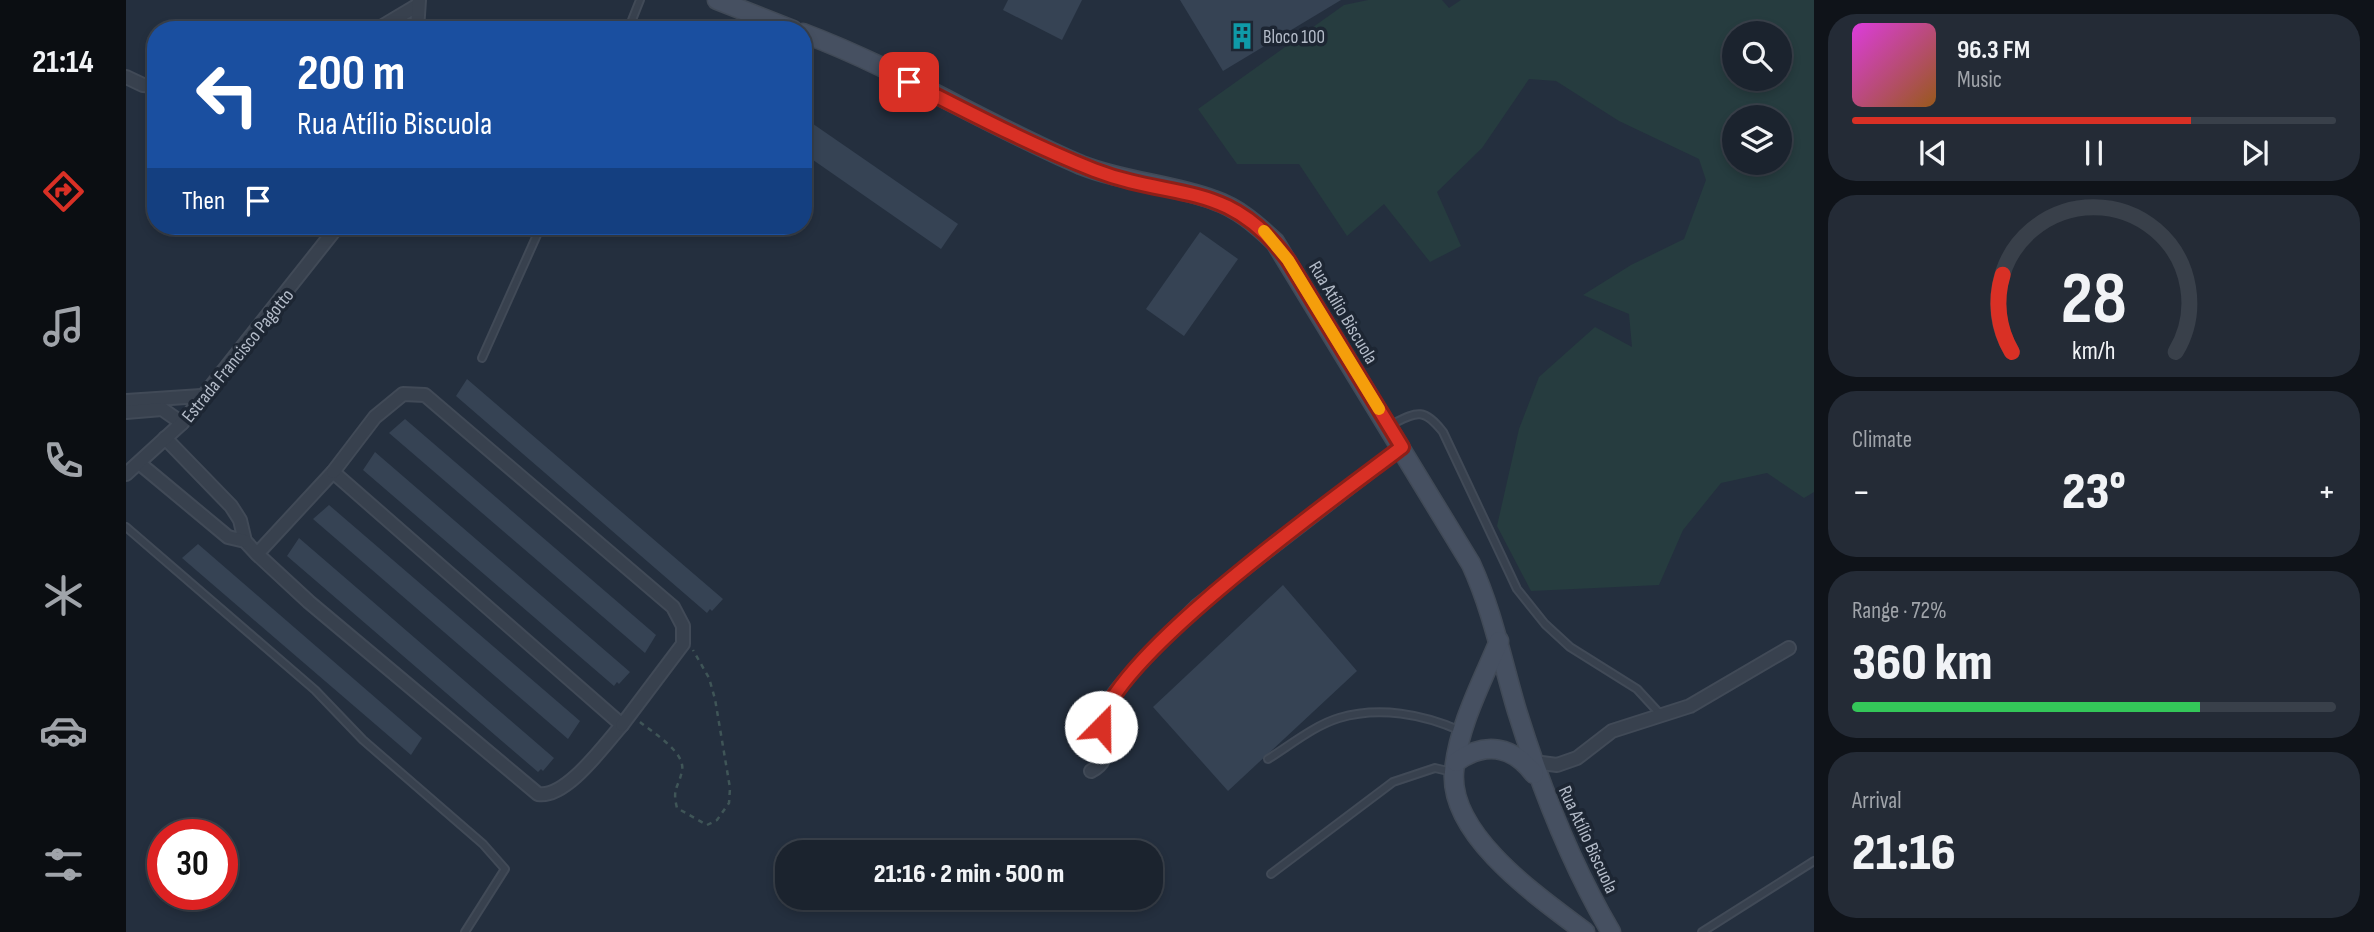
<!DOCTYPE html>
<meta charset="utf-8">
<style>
body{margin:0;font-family:"Sofia Sans Condensed",sans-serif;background:#242b36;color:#f1f3f6;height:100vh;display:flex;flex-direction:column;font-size:26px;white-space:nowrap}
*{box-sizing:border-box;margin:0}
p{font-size:23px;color:#a0a4aa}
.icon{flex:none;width:38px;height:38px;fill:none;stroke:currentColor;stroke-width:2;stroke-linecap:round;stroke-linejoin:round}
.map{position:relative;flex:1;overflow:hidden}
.side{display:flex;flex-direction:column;gap:14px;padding:14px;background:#0f1319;width:560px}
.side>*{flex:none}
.guide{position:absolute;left:21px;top:21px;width:665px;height:214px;border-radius:28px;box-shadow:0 4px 10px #0003,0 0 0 2px #39404a;background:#1a4fa0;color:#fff;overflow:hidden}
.tools{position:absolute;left:1596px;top:21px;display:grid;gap:14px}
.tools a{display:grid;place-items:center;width:70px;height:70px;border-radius:50%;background:#1b232e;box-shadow:0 4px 10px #0003,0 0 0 2px #39404a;font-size:35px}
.speed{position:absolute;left:21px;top:819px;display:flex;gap:14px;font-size:35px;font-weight:700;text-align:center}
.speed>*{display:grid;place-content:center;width:91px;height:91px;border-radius:50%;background:#1b232e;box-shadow:0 4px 10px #0003,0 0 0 2px #39404a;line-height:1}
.speed .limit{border:10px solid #d22;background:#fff;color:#111}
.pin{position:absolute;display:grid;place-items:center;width:60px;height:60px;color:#fff;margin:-30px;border-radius:14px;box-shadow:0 4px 10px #0006}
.me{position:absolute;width:77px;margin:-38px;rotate:22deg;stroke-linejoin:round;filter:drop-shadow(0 0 5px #0008)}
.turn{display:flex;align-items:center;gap:24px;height:147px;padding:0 35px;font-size:32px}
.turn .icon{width:91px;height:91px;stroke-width:2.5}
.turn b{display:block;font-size:49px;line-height:60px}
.then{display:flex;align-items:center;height:66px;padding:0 35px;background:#0003;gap:14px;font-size:26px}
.big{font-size:52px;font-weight:800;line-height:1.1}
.side .tile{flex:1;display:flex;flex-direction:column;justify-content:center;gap:10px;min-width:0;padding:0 24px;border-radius:28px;background:#242b36}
.side .dial{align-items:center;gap:0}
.dial svg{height:182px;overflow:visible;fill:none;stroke:#39404a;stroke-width:7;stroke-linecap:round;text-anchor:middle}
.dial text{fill:#f1f3f6;stroke:none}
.song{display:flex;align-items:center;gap:21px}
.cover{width:84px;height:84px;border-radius:10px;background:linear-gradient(135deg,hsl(300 70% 55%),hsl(30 70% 35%))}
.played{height:7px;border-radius:4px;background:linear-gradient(90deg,#d93025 70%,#39404a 70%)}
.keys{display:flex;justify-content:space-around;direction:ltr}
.heat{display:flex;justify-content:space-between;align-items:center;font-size:38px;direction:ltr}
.charge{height:10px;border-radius:5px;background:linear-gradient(90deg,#34c759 72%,#39404a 0)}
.trip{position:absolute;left:649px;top:840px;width:388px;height:70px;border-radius:28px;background:#1b232e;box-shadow:0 4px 10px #0003,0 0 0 2px #39404a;font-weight:800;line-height:70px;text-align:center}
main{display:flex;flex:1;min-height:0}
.tabs{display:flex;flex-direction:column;width:126px;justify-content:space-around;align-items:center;background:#0b0e12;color:#a0a4aa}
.tabs .icon{width:49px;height:49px}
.tabs .selected{color:#d93025}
.tabs b{font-size:32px;color:#f1f3f6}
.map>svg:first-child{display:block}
.green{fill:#263c3f;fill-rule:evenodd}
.building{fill:#364354}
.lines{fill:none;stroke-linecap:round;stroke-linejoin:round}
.lane-casing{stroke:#414a57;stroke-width:10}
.street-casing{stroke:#414a57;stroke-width:16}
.secondary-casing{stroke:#414a57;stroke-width:21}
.path{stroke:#3f5557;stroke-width:2.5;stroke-dasharray:5 5;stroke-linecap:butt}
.lane{stroke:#38414e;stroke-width:6}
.street{stroke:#38414e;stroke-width:12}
.secondary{stroke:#465061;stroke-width:18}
.route-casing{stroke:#8d1f18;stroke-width:18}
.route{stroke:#d93025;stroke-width:12}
.slow{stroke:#f59e0b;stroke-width:12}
.labels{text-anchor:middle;stroke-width:7;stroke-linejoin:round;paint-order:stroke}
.poi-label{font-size:19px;fill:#b4bcc9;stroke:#1d2633;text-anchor:start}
.street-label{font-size:19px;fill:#b4bcc9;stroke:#1d2633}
</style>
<main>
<nav class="tabs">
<b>21:14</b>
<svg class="icon selected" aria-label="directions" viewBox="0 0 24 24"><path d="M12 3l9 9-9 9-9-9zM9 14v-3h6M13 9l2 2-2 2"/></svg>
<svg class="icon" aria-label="music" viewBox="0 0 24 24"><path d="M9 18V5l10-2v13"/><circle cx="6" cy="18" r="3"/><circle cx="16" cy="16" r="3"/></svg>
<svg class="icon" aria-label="phone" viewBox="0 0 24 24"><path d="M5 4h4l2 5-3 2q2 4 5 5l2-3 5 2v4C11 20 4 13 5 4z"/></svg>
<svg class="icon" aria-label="climate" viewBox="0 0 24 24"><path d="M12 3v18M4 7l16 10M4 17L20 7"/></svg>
<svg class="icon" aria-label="car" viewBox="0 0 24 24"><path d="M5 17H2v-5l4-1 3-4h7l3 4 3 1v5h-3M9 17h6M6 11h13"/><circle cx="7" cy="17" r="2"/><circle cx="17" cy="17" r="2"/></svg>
<svg class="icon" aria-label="filters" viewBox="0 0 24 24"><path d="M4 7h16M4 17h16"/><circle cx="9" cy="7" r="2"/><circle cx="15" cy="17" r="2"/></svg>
</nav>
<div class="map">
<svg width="1688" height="932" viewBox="0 0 1688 932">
<rect width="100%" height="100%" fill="#242f3e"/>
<path class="green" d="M 1242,0 L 1316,0 L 1323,8 L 1335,0 L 1688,0 L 1688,492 L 1678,498 L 1641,473 L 1595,483 L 1557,530 L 1533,585 L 1405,591 L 1371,526 L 1393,429 L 1413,377 L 1469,327 L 1506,347 L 1503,314 L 1457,295 L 1505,265 L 1558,239 L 1580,180 L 1573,159 L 1493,121 L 1430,81 L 1403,79 L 1356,148 L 1311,192 L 1335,246 L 1304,262 L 1258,204 L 1221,236 L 1173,164 L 1111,164 L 1072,109 L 1218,5 ZM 1608,33 L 1654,33 L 1654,79 L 1608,79 ZM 1608,117 L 1654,117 L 1654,163 L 1608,163 Z"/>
<g class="building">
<polygon points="882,0 956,0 936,40 877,10"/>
<polygon points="1054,0 1215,0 1097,71"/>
<polygon points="677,117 832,224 815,249 677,153"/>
<polygon points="1074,232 1112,259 1058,336 1020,309"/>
<polygon points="341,379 597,599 586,611 584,609 581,613 330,396"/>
<polygon points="279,419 530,635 519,653 263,433"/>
<polygon points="249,452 504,672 493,684 491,682 488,686 237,470"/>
<polygon points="203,505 454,721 442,739 187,519"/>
<polygon points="173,538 428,758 417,771 415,769 412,772 161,556"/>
<polygon points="72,544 296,738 285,755 56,558"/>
<polygon points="1157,585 1231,671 1102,791 1027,707"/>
</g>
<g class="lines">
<defs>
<g id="lane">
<polyline points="502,30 514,0"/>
<polyline points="356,358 415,226"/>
<path d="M 1264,425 C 1291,412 1297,407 1317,432 L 1391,589 L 1419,624 L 1444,647 L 1511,689 L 1535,715"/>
<polyline points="0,527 189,690 237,740 357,844 379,869 339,932"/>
<path d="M 1142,759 C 1163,746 1189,725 1213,718 C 1253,706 1297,714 1335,731"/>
<polyline points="1145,874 1267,782 1309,768 1326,772"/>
<polyline points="1576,932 1688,861"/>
</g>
<g id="street">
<polyline points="250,30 292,5"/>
<polyline points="291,30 293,0"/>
<polyline points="0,77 17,85 30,86"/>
<polyline points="0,401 75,396"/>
<polyline points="0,412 36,409 56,423"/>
<path d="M 39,438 L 105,506 L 114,520 L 119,541 L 131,554 L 183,602 L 412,794 C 440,799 478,745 496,725 L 207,472 L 131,554"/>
<polyline points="13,463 102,537 119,541"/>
<polyline points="207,472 249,417 277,394 299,395 547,607 557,626 557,644 496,725"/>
<polyline points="0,474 56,423 212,226"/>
<polyline points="1408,762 1431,765 1451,758 1486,731 1564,706 1663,648"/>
<path d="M 965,771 C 993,757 969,733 978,709 C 987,687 1052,625 1072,605 L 1276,447"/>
</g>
<g id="secondary">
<polyline points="591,0 667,30"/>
<path d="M 677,33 C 773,69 861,125 955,165 C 998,182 1045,184 1088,200 C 1112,208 1131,225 1149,242 L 1345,564 C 1367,612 1376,661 1391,711 C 1415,788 1444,863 1485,932"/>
<path d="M 1373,641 C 1356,682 1332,726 1328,772 C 1323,836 1414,898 1459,932"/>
<path d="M 1330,762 C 1359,741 1387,746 1408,774"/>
</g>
</defs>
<use href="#lane" class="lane-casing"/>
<use href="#street" class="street-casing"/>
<use href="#secondary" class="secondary-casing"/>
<path class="path" d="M 514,722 C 527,733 560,752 556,771 C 552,789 546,788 551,808 L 581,825 L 591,820 L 603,803 L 604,788 L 589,699 L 583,678 L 567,650"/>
<use href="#lane" class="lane"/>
<use href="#street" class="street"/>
<use href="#secondary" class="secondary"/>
</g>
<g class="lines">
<defs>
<path id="route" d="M 783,82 C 844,113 905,145 968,170 C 1048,201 1102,179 1162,260 L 1276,447 C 1216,493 980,660 975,727"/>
</defs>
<use href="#route" class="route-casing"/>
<use href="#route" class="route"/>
<polyline class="slow" points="1138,231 1162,260 1253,409"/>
</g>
<defs>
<symbol id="building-bare" viewBox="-9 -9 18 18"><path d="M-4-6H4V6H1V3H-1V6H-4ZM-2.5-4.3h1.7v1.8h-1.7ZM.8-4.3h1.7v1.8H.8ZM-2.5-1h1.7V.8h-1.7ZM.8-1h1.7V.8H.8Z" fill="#0f9aa8" stroke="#1d2633" stroke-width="2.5" paint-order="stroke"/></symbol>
</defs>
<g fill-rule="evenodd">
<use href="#building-bare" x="1097" y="17" width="38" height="38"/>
</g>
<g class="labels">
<g class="poi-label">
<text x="1137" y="43">Bloco 100</text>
</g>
<g class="street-label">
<text transform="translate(1218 312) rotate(59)" y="7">Rua Atílio Biscuola</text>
<text transform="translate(111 355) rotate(-51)" y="7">Estrada Francisco Pagotto</text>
<text transform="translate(1463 839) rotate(65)" y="7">Rua Atílio Biscuola</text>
</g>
</g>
</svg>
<div class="tools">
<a><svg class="icon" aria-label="search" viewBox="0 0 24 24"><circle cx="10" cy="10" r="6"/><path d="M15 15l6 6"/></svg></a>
<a><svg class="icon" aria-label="layers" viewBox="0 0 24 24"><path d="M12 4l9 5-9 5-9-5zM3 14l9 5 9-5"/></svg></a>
</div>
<div class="speed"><div class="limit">30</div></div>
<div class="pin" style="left:783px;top:82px;background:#d93025"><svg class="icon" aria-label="arrive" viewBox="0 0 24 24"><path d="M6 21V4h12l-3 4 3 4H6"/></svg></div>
<svg class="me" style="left:975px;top:727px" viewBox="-20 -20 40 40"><circle r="19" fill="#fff"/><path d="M0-13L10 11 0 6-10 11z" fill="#d93025"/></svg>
<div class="trip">21:16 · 2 min · 500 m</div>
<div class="guide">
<div class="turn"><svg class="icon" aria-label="left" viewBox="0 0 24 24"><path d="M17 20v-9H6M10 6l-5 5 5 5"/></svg><div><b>200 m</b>Rua Atílio Biscuola</div></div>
<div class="then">Then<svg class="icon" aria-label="arrive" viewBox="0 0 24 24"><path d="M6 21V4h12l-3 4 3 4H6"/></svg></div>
</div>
</div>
<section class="side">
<div class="tile">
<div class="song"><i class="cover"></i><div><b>96.3 FM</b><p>Music</p></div></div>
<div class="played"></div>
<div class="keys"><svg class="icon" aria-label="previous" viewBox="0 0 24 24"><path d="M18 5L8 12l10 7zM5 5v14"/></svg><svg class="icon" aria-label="pause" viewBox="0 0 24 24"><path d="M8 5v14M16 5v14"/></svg><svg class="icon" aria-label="next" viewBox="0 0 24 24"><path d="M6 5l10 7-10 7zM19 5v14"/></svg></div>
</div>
<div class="tile dial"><svg viewBox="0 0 100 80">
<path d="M14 69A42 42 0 1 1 86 69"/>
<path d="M14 69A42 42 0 0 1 10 35" stroke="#d93025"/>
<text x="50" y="56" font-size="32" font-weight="700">28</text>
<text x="50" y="72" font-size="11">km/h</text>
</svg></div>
<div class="tile"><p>Climate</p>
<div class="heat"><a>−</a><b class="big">23°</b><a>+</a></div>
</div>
<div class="tile"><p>Range · 72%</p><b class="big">360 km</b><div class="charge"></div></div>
<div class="tile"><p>Arrival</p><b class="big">21:16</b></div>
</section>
</main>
